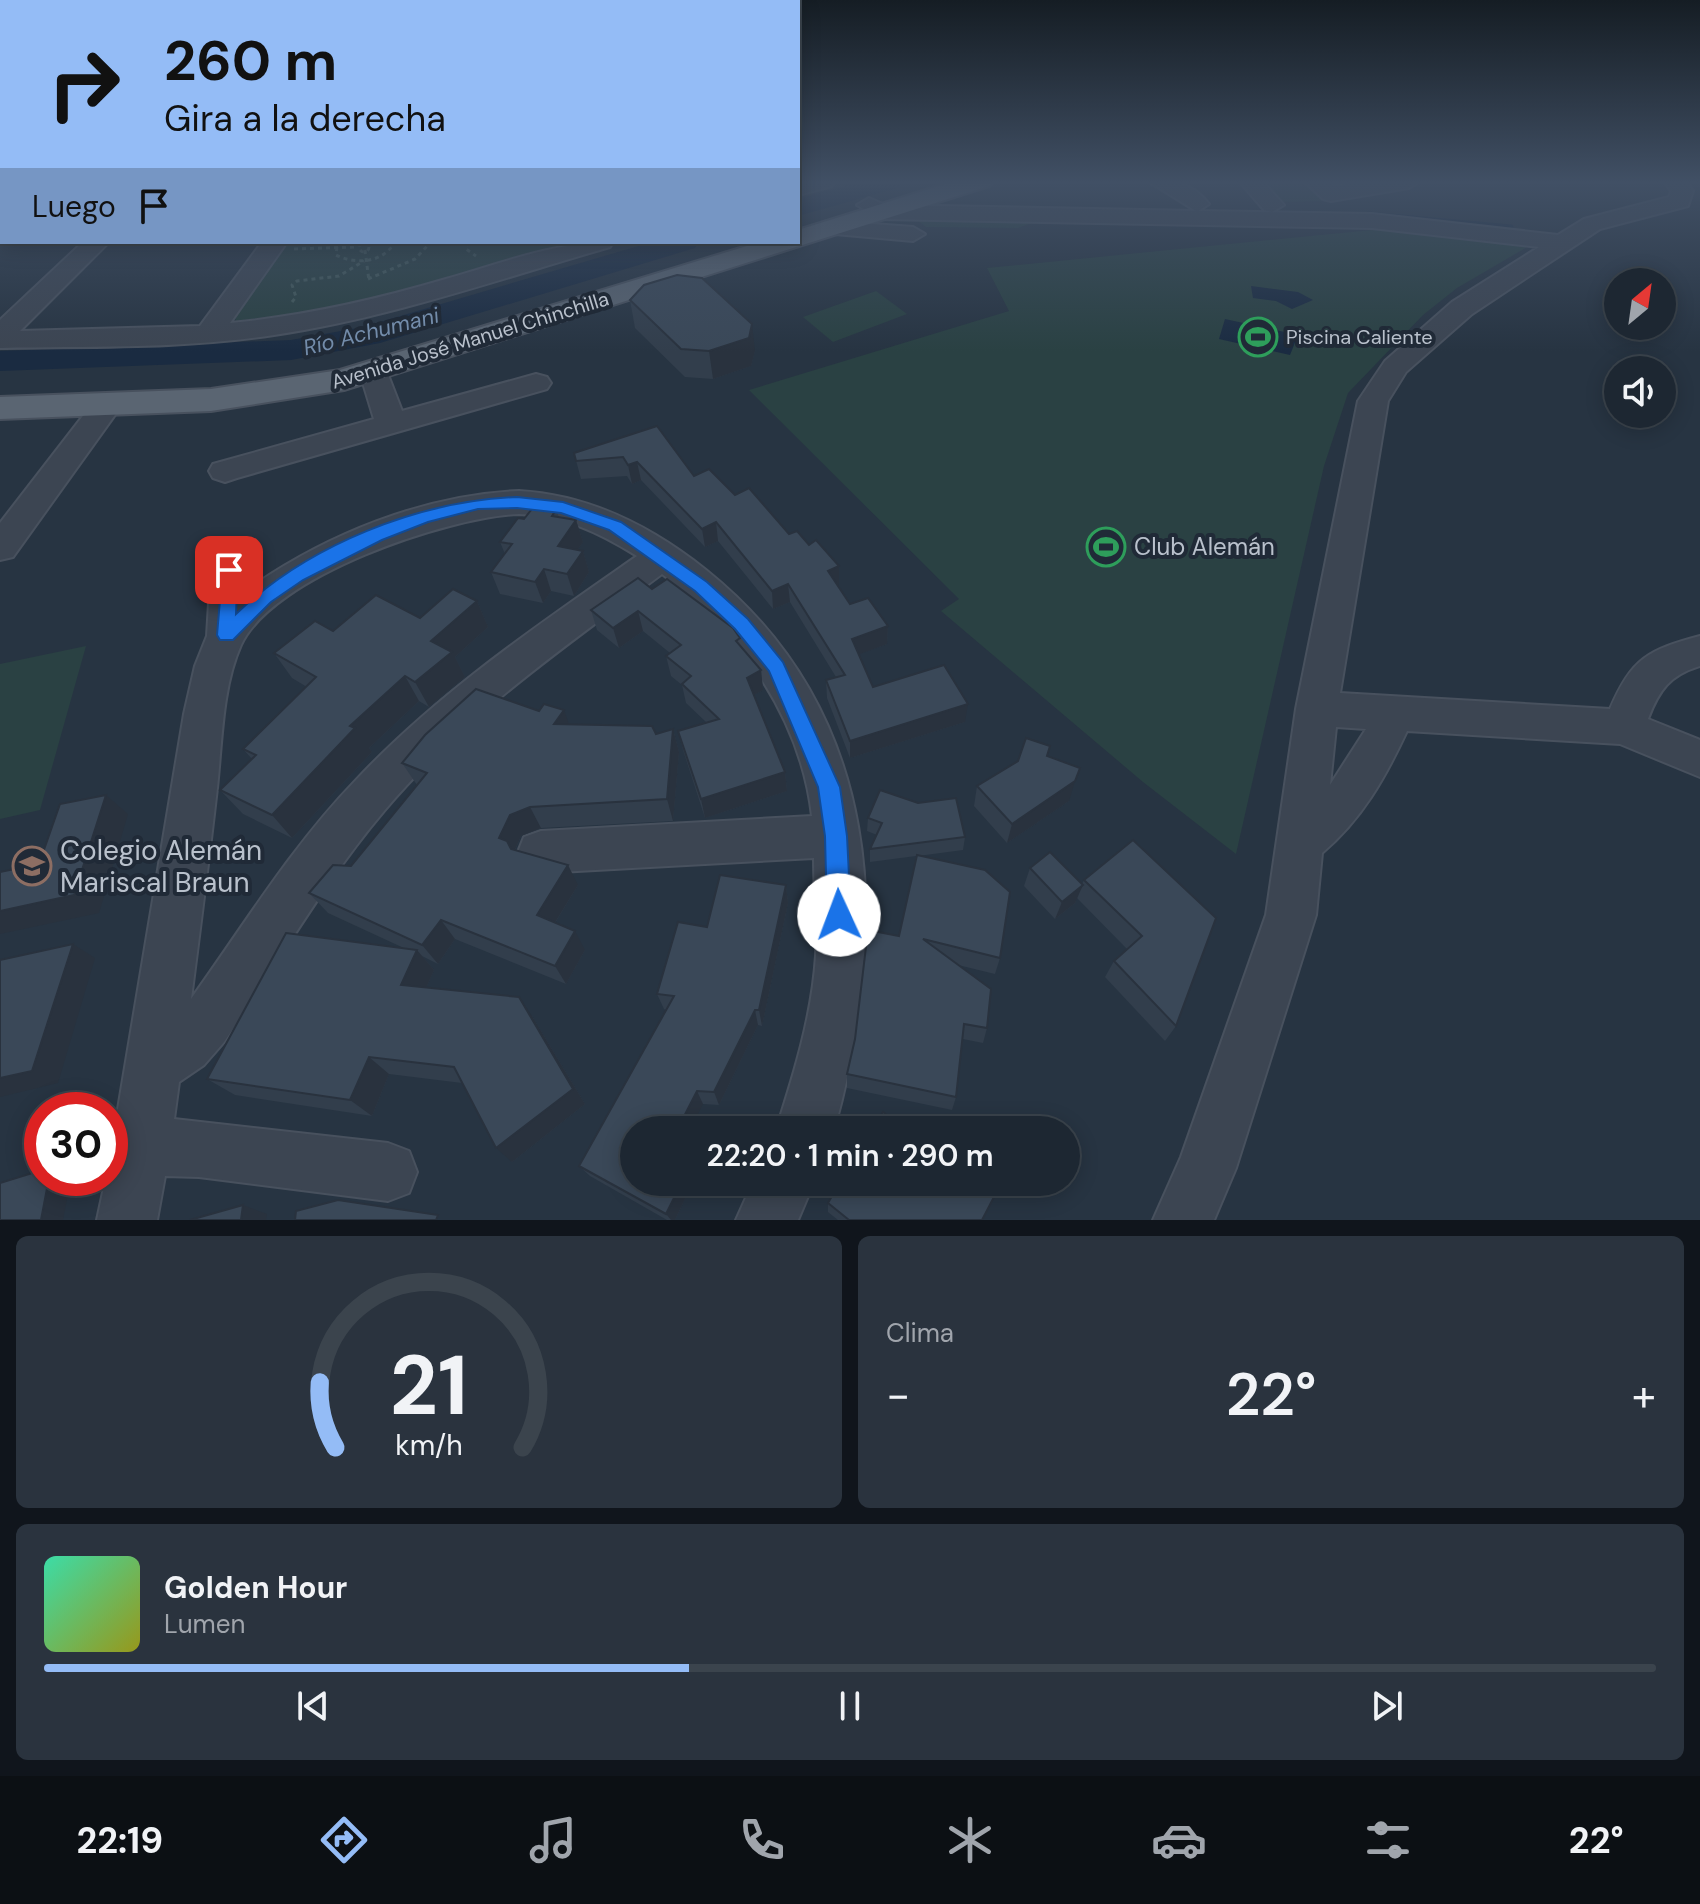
<!DOCTYPE html>
<html lang="es">
<meta charset="utf-8">
<style>
body{margin:0;font-family:"DM Sans",sans-serif;background:#2a333e;color:#f1f3f6;height:100vh;display:flex;flex-direction:column;font-size:30px;white-space:nowrap}
*{box-sizing:border-box;margin:0}
p{font-size:26px;color:#a0a5ac}
.icon{flex:none;width:44px;height:44px;fill:none;stroke:currentColor;stroke-width:2;stroke-linecap:round;stroke-linejoin:round}
.map{position:relative;height:1220px;overflow:hidden}
.drawer{display:flex;flex-direction:column;gap:16px;padding:16px;background:#10151c;flex:1}
.drawer>*{flex:none}
.top-card{position:absolute;left:0px;top:0px;width:800px;height:244px;box-shadow:0 4px 20px #0003,0 0 0 2px #3b444d;background:#94bcf6;color:#111;overflow:hidden}
.needle{width:52px;rotate:29deg}
.controls{position:absolute;left:1604px;top:268px;display:grid;gap:16px}
.controls a{display:grid;place-items:center;width:72px;height:72px;border-radius:50%;background:#1d2732;box-shadow:0 4px 20px #0003,0 0 0 2px #3b444d;font-size:40px}
.speed{position:absolute;left:24px;top:1092px;display:flex;gap:16px;font-size:40px;font-weight:700;text-align:center}
.speed>*{display:grid;place-content:center;width:104px;height:104px;border-radius:50%;background:#1d2732;box-shadow:0 4px 20px #0003,0 0 0 2px #3b444d;line-height:1}
.speed .limit{border:12px solid #d22;background:#fff;color:#111}
.pin{position:absolute;display:grid;place-items:center;width:68px;height:68px;color:#fff;margin:-34px;border-radius:16px;box-shadow:0 4px 12px #0006}
.me{position:absolute;width:88px;margin:-44px;rotate:358deg;stroke-linejoin:round;filter:drop-shadow(0 0 6px #0008)}
.turn{display:flex;align-items:center;gap:28px;height:168px;padding:0 32px;font-size:36px}
.turn .icon{width:104px;height:104px;stroke-width:2.5}
.turn b{display:block;font-size:56px;line-height:68px}
.then{display:flex;align-items:center;height:76px;padding:0 32px;background:#0003;gap:16px;font-size:30px}
.big{font-size:60px;font-weight:600;line-height:1.1}
.drawer .card{flex:1;display:flex;flex-direction:column;justify-content:center;gap:12px;min-width:0;padding:0 28px;border-radius:12px;background:#2a333e}
.drawer .dial{align-items:center;gap:0}
.dial svg{height:208px;overflow:visible;fill:none;stroke:#3b444d;stroke-width:7;stroke-linecap:round;text-anchor:middle}
.dial text{fill:#f1f3f6;stroke:none}
.song{display:flex;align-items:center;gap:24px}
.cover{width:96px;height:96px;border-radius:12px;background:linear-gradient(135deg,hsl(160 70% 55%),hsl(60 70% 35%))}
.played{height:8px;border-radius:4px;background:linear-gradient(90deg,#94bcf6 40%,#3b444d 40%)}
.keys{display:flex;justify-content:space-around;direction:ltr}
.heat{display:flex;justify-content:space-between;align-items:center;font-size:44px;direction:ltr}
.drawer .tiles{flex:1;display:grid;gap:16px;grid-template-columns:1fr 1fr}
.card:last-child{grid-column:span 2}
.trip{position:absolute;left:620px;top:1116px;width:460px;height:80px;border-radius:40px;background:#1d2732;box-shadow:0 4px 20px #0003,0 0 0 2px #3b444d;font-weight:600;line-height:80px;text-align:center}
.tab-bar{display:flex;height:128px;justify-content:space-around;align-items:center;background:#0c1014;color:#a0a5ac}
.tab-bar .icon{width:56px;height:56px}
.tab-bar .current{color:#94bcf6}
.tab-bar b{font-size:36px;color:#f1f3f6}
.map>svg:first-child{display:block}
.green{fill:#2a4143}
.water{fill:#1a2b41}
.lines{fill:none;stroke-linecap:round;stroke-linejoin:round}
.stream{stroke:#1a2b41;stroke-width:5}
.river{fill:#1a2b41;fill-rule:evenodd}
.minor-casing{stroke:#48515e;stroke-width:4}
.major-casing{stroke:#48515e;stroke-width:4}
.path{stroke:#435a5b;stroke-width:3;stroke-dasharray:4 4;stroke-linecap:butt}
.minor{fill:#3c4552;fill-rule:evenodd}
.major{fill:#5a6572;fill-rule:evenodd}
.wall{fill:#323e4c}
.shaded-wall{fill:#29323e}
.building{fill:#3a4858;stroke:#29323e;stroke-width:2}
.route{fill:#1a73e8;stroke:#114b97;stroke-width:2}
.labels{text-anchor:middle;stroke-width:8;stroke-linejoin:round;paint-order:stroke}
.far-poi-label{font-size:20px;fill:#b9c1cc;stroke:#202a37;text-anchor:start}
.far-street-label{font-size:20px;fill:#b9c1cc;stroke:#202a37}
.far-water-label{font-size:22px;font-style:italic;fill:#738caa;stroke:#202a37}
.poi-label{font-size:24px;fill:#b9c1cc;stroke:#202a37;text-anchor:start}
.near-poi-label{font-size:28px;fill:#b9c1cc;stroke:#202a37;text-anchor:start}
</style>
<div class="map">
<svg width="1700" height="1220" viewBox="0 0 1700 1220">
<rect width="100%" height="100%" fill="#273442"/>
<g class="green">
<polygon points="1261,181 1307,181 1326,201 1279,202"/>
<polygon points="920,216 1031,218 1034,222 1018,228 926,227 917,220"/>
<polygon points="1382,229 1534,243 1457,288 1423,315 1348,393 1324,466 1236,854 1143,782 941,611 959,599 749,390 1009,311 987,268"/>
<polygon points="287,242 578,242 351,307 236,321 235,317"/>
<polygon points="876,291 907,314 833,342 803,317"/>
<polygon points="86,646 40,810 0,819 0,664"/>
</g>
<g class="water">
<polygon points="1251,286 1298,292 1313,300 1292,309 1276,301 1253,298"/>
<polygon points="1225,319 1298,335 1290,355 1219,339"/>
</g>
<g class="lines">
<polyline class="stream" points="1369,214 1511,227"/>
<g class="river">
<polygon points="863,181 905,181 901,187 798,216 798,199"/>
<polygon points="652,242 699,242 695,248 380,343 291,360 0,371 0,351 291,340 363,327"/>
</g>
<defs>
<g id="minor">
<polygon points="798,181 835,181 832,186 798,195"/>
<path d="M 1148,181 C 1172,179 1193,183 1209,204 L 1198,211 L 1372,214 L 1558,235 L 1584,219 L 1669,197 L 1671,191 L 1664,181 L 1686,181 L 1693,191 L 1688,206 L 1600,229 L 1472,314 L 1406,372 L 1388,401 L 1340,693 L 1610,709 C 1632,658 1648,650 1700,636 L 1700,666 C 1670,675 1659,690 1648,719 L 1700,740 L 1700,777 L 1620,744 L 1407,731 C 1385,778 1362,819 1322,853 L 1316,915 L 1236,1168 L 1214,1220 L 1153,1220 L 1181,1157 L 1266,915 L 1296,709 L 1358,401 L 1385,361 L 1452,302 L 1539,247 L 1372,228 L 880,219 L 857,205 L 869,198 L 885,205 L 1196,211 ZM 1336,727 L 1366,729 L 1330,785 Z"/>
<polygon points="1239,181 1262,181 1284,205 1272,212 1264,210"/>
<polygon points="1304,181 1328,181 1336,186 1371,181 1420,181 1409,188 1331,201 1323,199"/>
<polygon points="832,221 913,227 925,234 913,241 824,233 820,228 824,223"/>
<path d="M 83,242 L 109,242 L 20,331 L 200,326 L 262,242 L 287,242 L 230,323 C 304,316 375,300 446,279 C 502,263 555,242 613,242 L 610,247 C 499,279 389,318 274,335 C 184,349 91,346 0,348 L 0,320 Z"/>
<polygon points="375,364 385,367 402,411 536,374 547,377 551,383 547,389 237,478 225,482 213,478 209,471 213,464 374,419 360,373 365,367"/>
<polygon points="107,396 118,399 122,405 13,557 0,560 0,523 96,399"/>
<path d="M 519,491 C 590,495 651,526 706,570 C 884,713 891,925 834,1130 L 776,1130 C 794,1074 812,1016 816,956 C 817,924 814,891 814,858 L 541,873 L 524,867 L 518,852 L 524,837 L 541,831 L 812,816 C 801,719 740,631 662,574 C 564,647 463,717 384,811 C 323,883 277,965 224,1042 L 204,1065 L 179,1082 L 174,1119 L 388,1143 L 409,1151 L 417,1172 L 409,1193 L 388,1201 L 199,1177 L 165,1176 L 157,1220 L 97,1220 L 106,1178 L 110,1178 L 110,1157 L 184,714 L 195,666 L 207,636 L 211,570 L 216,561 L 229,557 L 242,561 L 247,570 L 247,590 C 325,535 423,495 519,491 ZM 519,514 C 564,516 598,532 637,556 C 538,625 439,692 356,780 C 292,846 244,925 191,999 C 200,929 209,859 217,788 C 222,743 222,687 241,645 C 273,576 447,517 519,514 Z"/>
<polygon points="753,1182 814,1182 798,1220 736,1220"/>
</g>
<polygon id="major" points="955,181 993,181 989,186 344,390 211,411 0,419 0,397 211,389 340,370 760,242 798,242 798,230"/>
</defs>
<use href="#minor" class="minor-casing"/>
<use href="#major" class="major-casing"/>
<g class="path">
<path d="M 343,242 L 337,247 L 336,255 C 356,265 383,263 395,242"/>
<polyline points="467,242 466,249 476,256"/>
<circle cx="364" cy="247" r="5"/>
<polyline points="294,249 357,247"/>
<polyline points="365,250 369,281"/>
<polyline points="368,279 415,259 431,242"/>
<polyline points="292,302 296,297 292,285 297,281 339,276 364,261"/>
</g>
<use href="#minor" class="minor"/>
<use href="#major" class="major"/>
</g>
<g class="wall">
<polygon points="630,300 755,351 751,366 713,379 685,377 635,328"/>
<polygon points="657,426 694,476 735,495 789,534 809,545 839,566 839,585 838,585 850,604 888,626 887,644 859,654 873,687 965,722 850,758 827,698 826,680 836,677 790,602 773,609 718,541 705,547 641,480 632,484 627,476 581,479 574,453"/>
<polygon points="556,510 559,517 576,520 583,542 577,550 583,551 589,572 574,596 551,591 543,603 500,594 491,572 505,554 500,542 524,519"/>
<polygon points="652,589 741,647 761,670 763,690 754,695 785,772 787,791 705,818 683,750 678,731 706,722 686,703 682,685 671,676 666,656 670,653 643,631 619,648 597,630 591,610"/>
<polygon points="477,601 488,627 455,657 465,677 429,707 419,701 369,748 372,752 292,838 243,814 220,790 252,759 243,749 307,687 292,678 274,653 333,631 420,618"/>
<polygon points="569,724 656,734 673,729 679,752 673,821 541,828 521,836 515,850 578,885 555,923 585,950 566,984 455,939 438,964 422,956 434,970 426,988 532,1016 585,1104 512,1162 462,1083 389,1074 372,1116 235,1095 207,1079 406,949 328,913 309,893 351,866 417,785 402,763"/>
<polygon points="1047,756 1069,801 1007,843 974,806 977,786"/>
<polygon points="868,818 965,837 963,850 918,856 1000,958 995,974 958,965 987,1028 983,1043 963,1039 956,1097 952,1110 847,1088 847,1074 899,936 916,856 870,862 870,849 877,835 867,831"/>
<polygon points="1133,840 1176,1026 1165,1041 1105,977 1114,961 1127,949 1077,898 1075,903 1055,919 1024,886 1030,868 1082,884 1084,880"/>
<polygon points="786,885 788,903 762,1026 758,1025 719,1105 703,1104 634,1130 693,1182 675,1220 667,1220 590,1176 579,1166 666,1010 664,1009 657,994 707,927"/>
<polygon points="828,1203 982,1220 838,1220 828,1212"/>
</g>
<g class="shaded-wall">
<polygon points="752,324 755,351 751,366 713,379 709,351"/>
<polygon points="637,462 641,480 632,484 628,465"/>
<polygon points="576,520 583,542 565,567 558,546"/>
<polygon points="716,522 718,541 705,547 702,529"/>
<polygon points="583,551 589,572 574,596 567,574"/>
<polygon points="839,566 839,585 828,589 828,571"/>
<polygon points="544,569 551,591 543,603 535,582"/>
<polygon points="788,584 790,602 773,609 772,591"/>
<polygon points="477,601 488,627 455,657 465,677 429,707 415,682 431,641"/>
<polygon points="638,611 643,631 619,648 613,628"/>
<polygon points="888,626 887,644 852,657 852,639"/>
<polygon points="761,670 763,690 749,698 747,678"/>
<polygon points="405,676 419,701 369,748 372,752 292,838 272,815 350,726"/>
<polygon points="968,704 965,722 850,758 850,741"/>
<polygon points="564,710 572,733 554,724"/>
<polygon points="673,729 679,752 673,821 667,799"/>
<polygon points="785,772 787,791 705,818 701,799"/>
<polygon points="1075,781 1069,801 1007,843 1012,824"/>
<polygon points="106,795 128,814 99,913 0,934 0,911"/>
<polygon points="530,807 541,828 521,836 511,859 499,838 510,815"/>
<polygon points="568,865 578,885 548,934 537,915"/>
<polygon points="786,885 788,903 762,1026 759,1010"/>
<polygon points="1083,885 1075,903 1055,919 1062,902"/>
<polygon points="441,920 455,939 438,964 422,945"/>
<polygon points="575,931 585,950 566,984 555,966"/>
<polygon points="73,944 95,958 58,1083 0,1097 0,1078"/>
<polygon points="417,950 434,970 419,1004 401,985"/>
<polygon points="519,997 532,1016 585,1104 512,1162 496,1148"/>
<polygon points="755,1010 758,1025 719,1105 714,1092"/>
<polygon points="369,1057 389,1074 372,1116 350,1100"/>
<polygon points="697,1091 703,1104 690,1130 677,1130"/>
<polygon points="49,1178 71,1178 63,1220 41,1220"/>
<polygon points="682,1182 693,1182 675,1220 671,1220 666,1214"/>
<polygon points="243,1205 267,1214 266,1220 241,1220"/>
</g>
<g class="building">
<polygon points="677,275 702,278 752,324 749,338 709,351 681,349 630,300 644,285"/>
<polygon points="657,426 694,476 709,469 735,495 749,488 789,534 797,531 809,545 816,540 839,566 828,571 850,604 868,598 888,626 852,639 873,687 944,665 968,704 850,741 826,680 845,675 788,584 772,591 716,522 702,529 637,462 628,465 623,457 576,461 574,453"/>
<polygon points="535,505 556,510 552,516 576,520 558,546 583,551 567,574 544,569 535,582 491,572 512,544 500,542 518,518 524,519"/>
<polygon points="638,578 652,589 667,579 733,628 740,638 736,641 761,670 747,678 785,772 701,799 678,731 719,719 682,684 691,676 666,656 681,645 638,611 613,628 591,610"/>
<polygon points="453,589 477,601 431,641 452,652 415,682 405,676 350,726 355,728 272,815 220,790 256,755 243,749 316,677 274,653 315,621 333,631 376,595 420,618"/>
<polygon points="476,689 539,711 544,704 564,710 554,724 652,726 656,734 673,729 667,799 530,807 510,815 499,838 507,841 511,849 568,865 537,915 575,931 555,966 441,920 422,945 309,893 333,865 351,866 427,773 402,763 425,735"/>
<polygon points="1026,738 1050,746 1047,756 1080,768 1075,781 1012,824 977,786 1018,761"/>
<polygon points="880,790 918,803 956,798 965,837 870,849 882,823 868,818"/>
<polygon points="106,795 74,895 0,911 0,872 39,864 60,804"/>
<polygon points="1133,840 1216,918 1176,1026 1114,961 1142,936 1084,880"/>
<polygon points="1050,852 1083,885 1062,902 1030,868"/>
<polygon points="917,855 985,870 1010,892 1000,958 923,939 991,989 987,1028 964,1024 956,1097 847,1074 855,1039 868,930 899,936"/>
<polygon points="720,875 786,885 759,1010 755,1010 714,1092 697,1091 677,1130 634,1130 634,1182 682,1182 666,1214 579,1166 674,996 657,994 678,922 707,927"/>
<polygon points="286,933 417,950 401,985 519,997 573,1089 496,1148 454,1067 369,1057 350,1100 207,1079"/>
<polygon points="73,944 32,1071 0,1078 0,960"/>
<polygon points="883,1112 906,1130 872,1130"/>
<polygon points="42,1170 42,1178 49,1178 41,1220 0,1220 0,1183"/>
<polygon points="840,1182 975,1182 994,1197 982,1220 849,1220 828,1203"/>
<polygon points="338,1200 438,1215 436,1220 295,1220 296,1211"/>
<polygon points="243,1205 241,1220 190,1220"/>
</g>
<linearGradient id="sky" x2="0" y2="1"><stop stop-color="#151d24"/><stop offset="0.52" stop-color="#415065"/><stop offset="1" stop-color="#415065" stop-opacity="0"/></linearGradient>
<rect width="1700" height="351" fill="url(#sky)"/>
<path class="route" d="M 517,497 L 563,502 L 621,522 L 707,582 L 748,619 L 783,662 L 840,787 L 847,836 L 851,915 L 847,923 L 839,926 L 831,923 L 827,915 L 825,836 L 818,787 L 769,671 L 735,629 L 695,591 L 609,530 L 561,513 L 517,508 L 478,509 L 428,522 L 382,540 L 303,580 L 271,602 L 233,640 L 220,640 L 217,635 L 223,565 L 229,563 L 238,570 L 236,614 C 308,545 418,501 517,497 Z"/>
<defs>
<symbol id="stadium-ring" viewBox="-11 -11 22 22"><circle r="9.5" fill="#202a37" stroke="#2e9e5b" stroke-width="1.5"/><path d="M0-5a6.5 5 0 1 0 0 10a6.5 5 0 1 0 0-10ZM-3.5-1.8h7v3.6h-7Z" fill="#2e9e5b"/></symbol>
<symbol id="school-ring" viewBox="-11 -11 22 22"><circle r="9.5" fill="#202a37" stroke="#8d6e63" stroke-width="1.5"/><path d="M0-5L7-2L0 1L-7-2ZM-4 1L0 2.5L4 1V4Q0 6-4 4Z" fill="#8d6e63"/></symbol>
</defs>
<g fill-rule="evenodd">
<use href="#stadium-ring" x="1236" y="315" width="44" height="44"/>
<use href="#stadium-ring" x="1084" y="525" width="44" height="44"/>
<use href="#school-ring" x="10" y="844" width="44" height="44"/>
</g>
<g class="labels">
<g class="far-poi-label">
<text x="1286" y="344">Piscina Caliente</text>
</g>
<g class="far-street-label">
<text transform="translate(470 340) rotate(-17)" y="7">Avenida José Manuel Chinchilla</text>
</g>
<g class="far-water-label">
<text transform="translate(371 331) rotate(-14)" y="8">Río Achumani</text>
</g>
<g class="poi-label">
<text x="1134" y="555">Club Alemán</text>
</g>
<g class="near-poi-label">
<text x="60" y="860">Colegio Alemán<tspan x="60" dy="32">Mariscal Braun</tspan></text>
</g>
</g>
</svg>
<div class="controls">
<a><svg class="needle" viewBox="-14 -14 28 28"><path d="M0-13l5 13h-10z" fill="#e53935"/><path d="M0 13l5-13h-10z" fill="#a0a5ac"/></svg></a>
<a><svg class="icon" aria-label="sound" viewBox="0 0 24 24"><path d="M4 9h4l5-4v14l-5-4H4zM17 9q2 3 0 6"/></svg></a>
</div>
<div class="speed"><div class="limit">30</div></div>
<div class="pin" style="left:229px;top:570px;background:#d93025"><svg class="icon" aria-label="arrive" viewBox="0 0 24 24"><path d="M6 21V4h12l-3 4 3 4H6"/></svg></div>
<svg class="me" style="left:839px;top:915px" viewBox="-20 -20 40 40"><circle r="19" fill="#fff"/><path d="M0-13L10 11 0 6-10 11z" fill="#1a73e8"/></svg>
<div class="trip">22:20 · 1 min · 290 m</div>
<div class="top-card">
<div class="turn"><svg class="icon" aria-label="right" viewBox="0 0 24 24"><path d="M7 20v-9h11M14 6l5 5-5 5"/></svg><div><b>260 m</b>Gira a la derecha</div></div>
<div class="then">Luego<svg class="icon" aria-label="arrive" viewBox="0 0 24 24"><path d="M6 21V4h12l-3 4 3 4H6"/></svg></div>
</div>
</div>
<section class="drawer">
<div class="tiles">
<div class="card dial"><svg viewBox="0 0 100 80">
<path d="M14 69A42 42 0 1 1 86 69"/>
<path d="M14 69A42 42 0 0 1 8 44" stroke="#94bcf6"/>
<text x="50" y="56" font-size="32" font-weight="700">21</text>
<text x="50" y="72" font-size="11">km/h</text>
</svg></div>
<div class="card"><p>Clima</p>
<div class="heat"><a>−</a><b class="big">22°</b><a>+</a></div>
</div>
<div class="card">
<div class="song"><i class="cover"></i><div><b>Golden Hour</b><p>Lumen</p></div></div>
<div class="played"></div>
<div class="keys"><svg class="icon" aria-label="previous" viewBox="0 0 24 24"><path d="M18 5L8 12l10 7zM5 5v14"/></svg><svg class="icon" aria-label="pause" viewBox="0 0 24 24"><path d="M8 5v14M16 5v14"/></svg><svg class="icon" aria-label="next" viewBox="0 0 24 24"><path d="M6 5l10 7-10 7zM19 5v14"/></svg></div>
</div>
</div>
</section>
<nav class="tab-bar">
<b>22:19</b>
<svg class="icon current" aria-label="directions" viewBox="0 0 24 24"><path d="M12 3l9 9-9 9-9-9zM9 14v-3h6M13 9l2 2-2 2"/></svg>
<svg class="icon" aria-label="music" viewBox="0 0 24 24"><path d="M9 18V5l10-2v13"/><circle cx="6" cy="18" r="3"/><circle cx="16" cy="16" r="3"/></svg>
<svg class="icon" aria-label="phone" viewBox="0 0 24 24"><path d="M5 4h4l2 5-3 2q2 4 5 5l2-3 5 2v4C11 20 4 13 5 4z"/></svg>
<svg class="icon" aria-label="climate" viewBox="0 0 24 24"><path d="M12 3v18M4 7l16 10M4 17L20 7"/></svg>
<svg class="icon" aria-label="car" viewBox="0 0 24 24"><path d="M5 17H2v-5l4-1 3-4h7l3 4 3 1v5h-3M9 17h6M6 11h13"/><circle cx="7" cy="17" r="2"/><circle cx="17" cy="17" r="2"/></svg>
<svg class="icon" aria-label="filters" viewBox="0 0 24 24"><path d="M4 7h16M4 17h16"/><circle cx="9" cy="7" r="2"/><circle cx="15" cy="17" r="2"/></svg>
<b>22°</b>
</nav>
